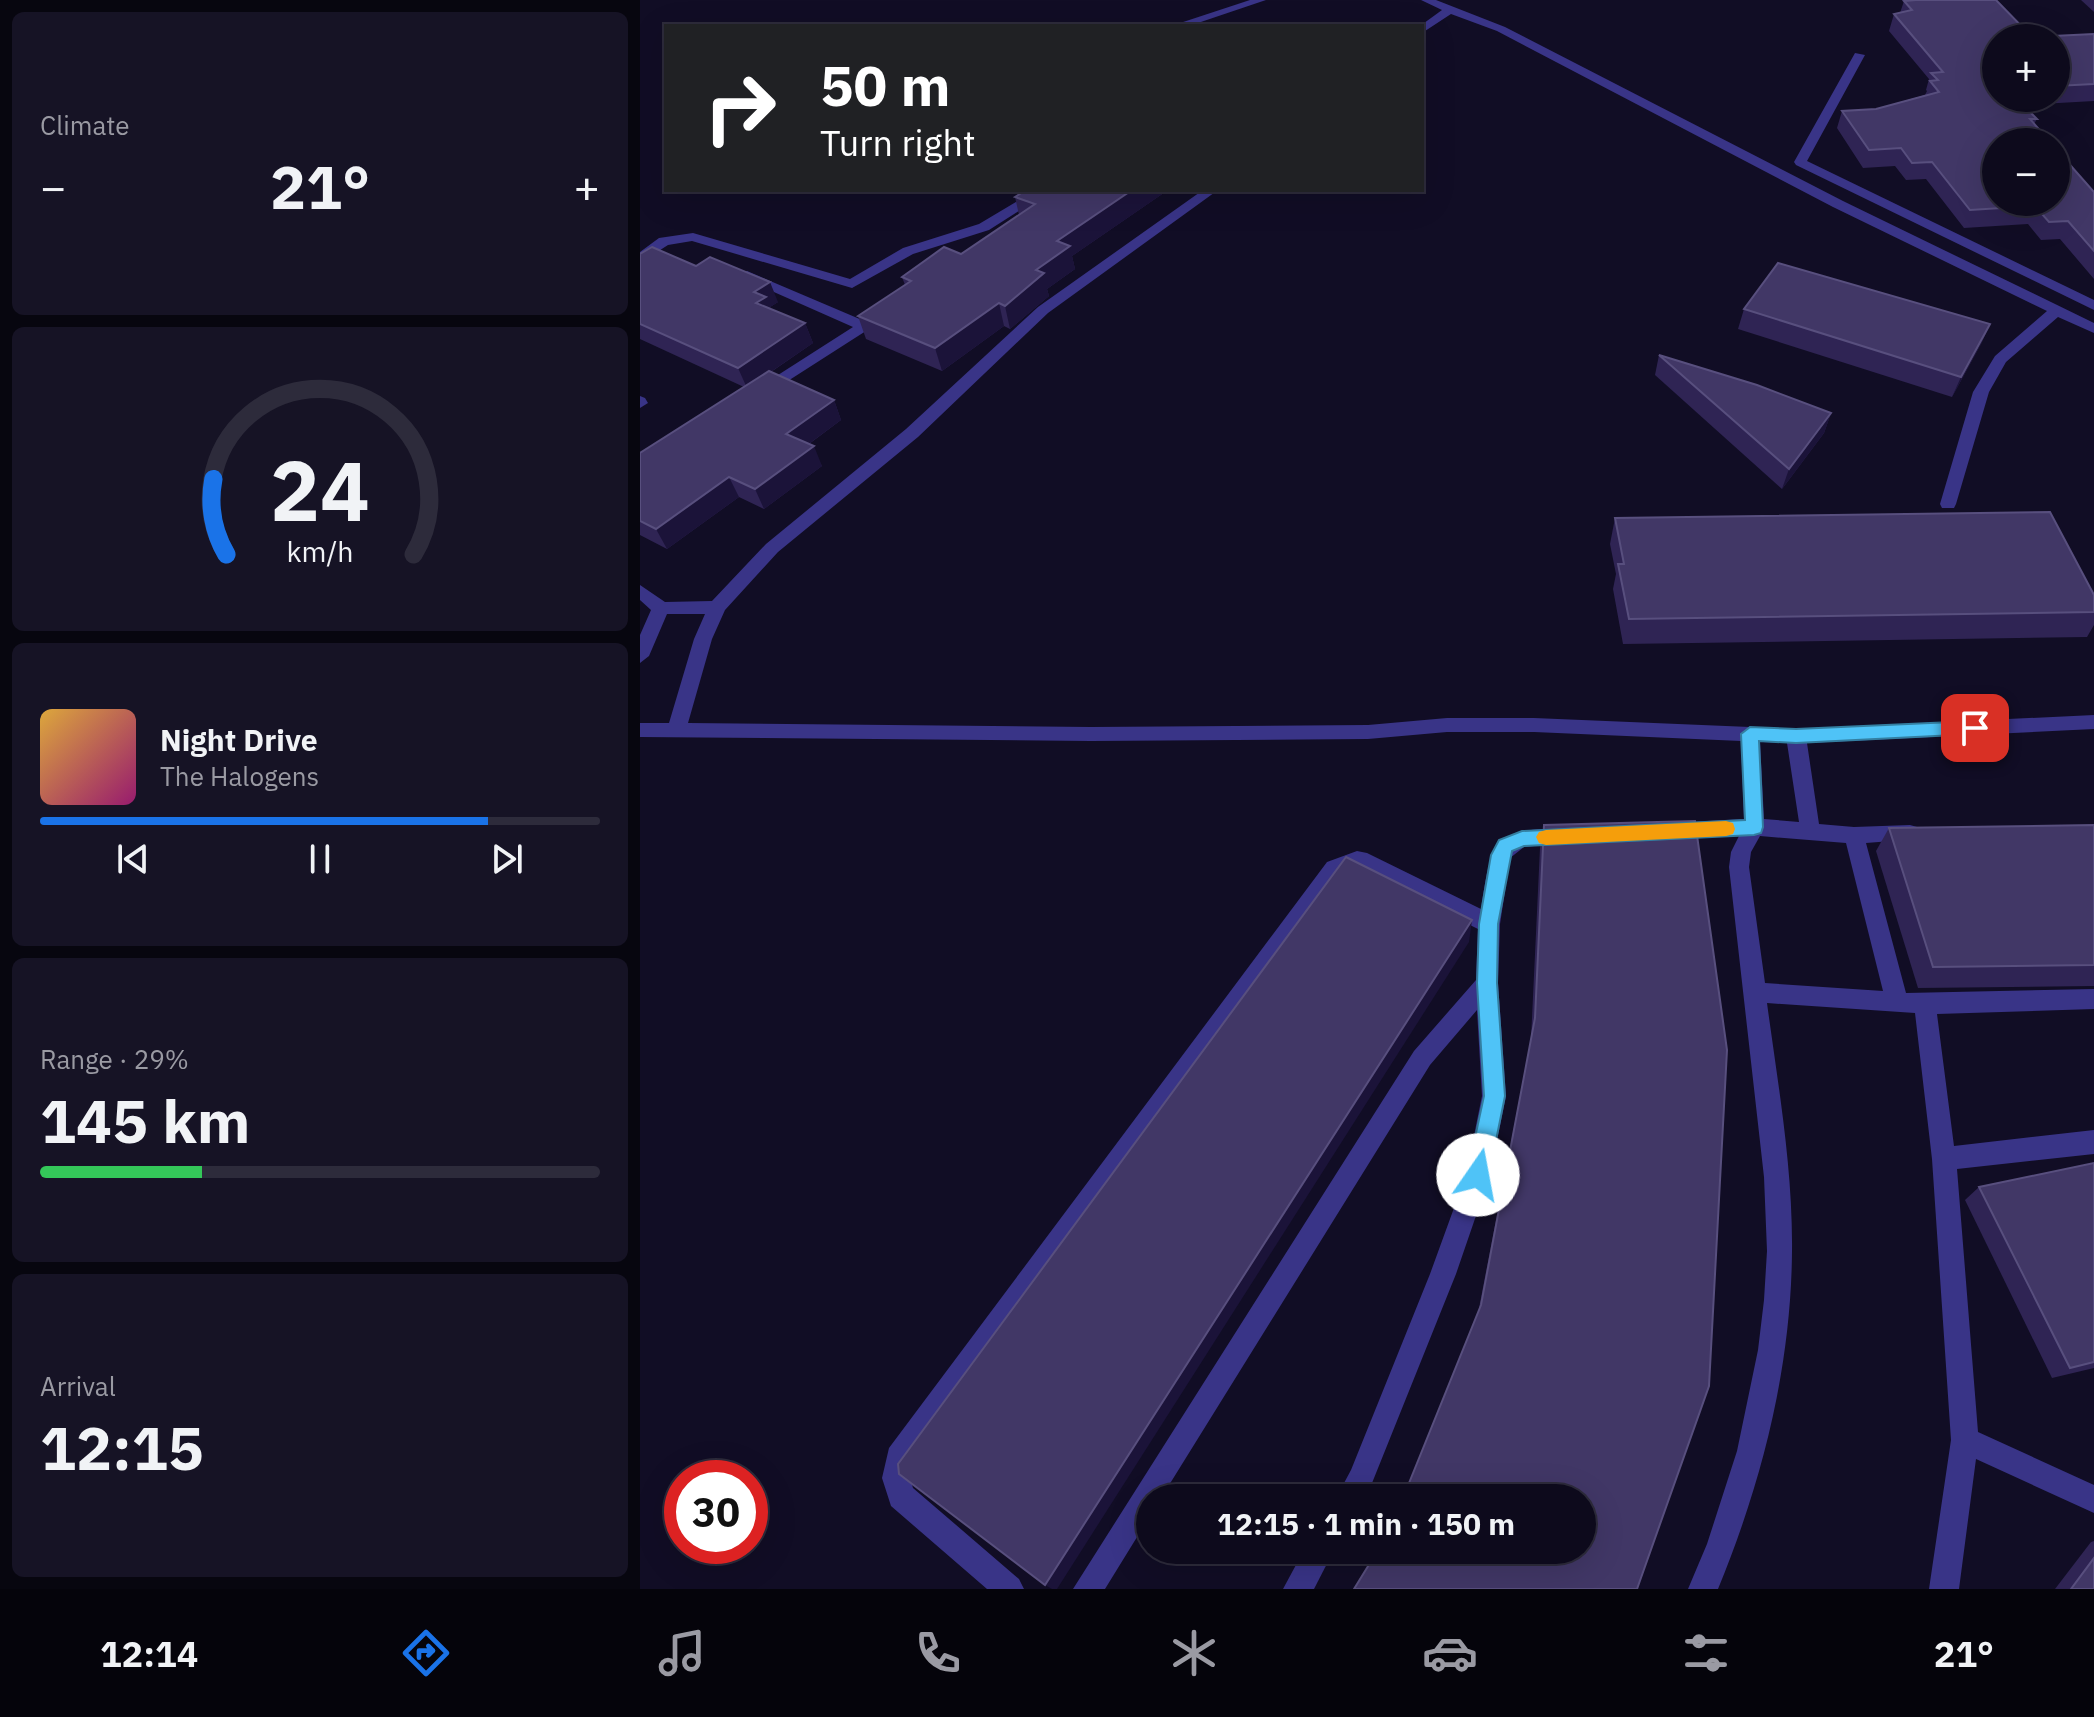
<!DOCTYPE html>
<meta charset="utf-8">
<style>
body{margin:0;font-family:"IBM Plex Sans",sans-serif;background:#161325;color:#f1f3f6;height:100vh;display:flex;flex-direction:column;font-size:30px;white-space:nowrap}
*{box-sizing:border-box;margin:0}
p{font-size:26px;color:#9a9aa3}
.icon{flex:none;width:44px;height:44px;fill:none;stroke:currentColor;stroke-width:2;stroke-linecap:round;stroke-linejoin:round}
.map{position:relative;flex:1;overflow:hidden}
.panel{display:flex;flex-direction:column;gap:12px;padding:12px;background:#07060f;width:640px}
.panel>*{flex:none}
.banner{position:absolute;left:24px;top:24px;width:760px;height:168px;border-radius:0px;box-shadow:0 8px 32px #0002,0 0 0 2px #2d2b3b;background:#202124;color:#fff;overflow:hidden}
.buttons{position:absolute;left:1342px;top:24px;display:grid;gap:16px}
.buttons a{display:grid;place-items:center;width:88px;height:88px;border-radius:50%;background:#0d0a1c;box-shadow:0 8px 32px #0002,0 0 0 2px #2d2b3b;font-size:40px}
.speed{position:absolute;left:24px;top:1460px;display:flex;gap:16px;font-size:40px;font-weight:700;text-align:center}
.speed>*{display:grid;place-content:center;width:104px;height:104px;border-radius:50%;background:#0d0a1c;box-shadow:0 8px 32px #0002,0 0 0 2px #2d2b3b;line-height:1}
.speed .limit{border:12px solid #d22;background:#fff;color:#111}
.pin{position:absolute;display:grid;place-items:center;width:68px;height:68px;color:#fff;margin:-34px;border-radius:16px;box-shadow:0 4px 12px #0006}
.me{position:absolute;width:88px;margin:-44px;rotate:12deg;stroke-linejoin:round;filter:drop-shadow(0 0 6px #0008)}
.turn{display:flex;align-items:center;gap:28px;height:168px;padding:0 24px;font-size:36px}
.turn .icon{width:104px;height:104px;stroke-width:2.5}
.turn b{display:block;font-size:56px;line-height:68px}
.big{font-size:60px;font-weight:700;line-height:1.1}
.panel .widget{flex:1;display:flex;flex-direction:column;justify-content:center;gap:12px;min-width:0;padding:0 28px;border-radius:12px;background:#161325}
.panel .dial{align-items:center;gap:0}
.dial svg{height:208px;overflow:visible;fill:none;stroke:#2d2b3b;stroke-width:7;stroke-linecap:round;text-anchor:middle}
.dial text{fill:#f1f3f6;stroke:none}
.song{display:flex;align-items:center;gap:24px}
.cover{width:96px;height:96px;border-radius:12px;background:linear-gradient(135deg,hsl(40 70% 55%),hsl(320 70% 35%))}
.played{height:8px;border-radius:4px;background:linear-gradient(90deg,#1a73e8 80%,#2d2b3b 80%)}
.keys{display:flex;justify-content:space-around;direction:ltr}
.heat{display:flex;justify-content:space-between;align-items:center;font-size:44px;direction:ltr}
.charge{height:12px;border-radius:6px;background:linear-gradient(90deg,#34c759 29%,#2d2b3b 0)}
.trip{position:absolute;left:496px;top:1484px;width:460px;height:80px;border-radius:40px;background:#0d0a1c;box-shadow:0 8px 32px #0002,0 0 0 2px #2d2b3b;font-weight:700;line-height:80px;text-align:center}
.menu{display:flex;height:128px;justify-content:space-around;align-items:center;background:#05040b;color:#9a9aa3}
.menu .icon{width:56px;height:56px}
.menu .on{color:#1a73e8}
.menu b{font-size:36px;color:#f1f3f6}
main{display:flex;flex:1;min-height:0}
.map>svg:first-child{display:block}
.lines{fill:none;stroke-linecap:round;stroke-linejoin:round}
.minor{fill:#393487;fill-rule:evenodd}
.wall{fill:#2f2454;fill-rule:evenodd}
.shaded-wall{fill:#1b1339}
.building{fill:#413766;stroke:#584f7e;stroke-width:2}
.route{fill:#4fc3f7;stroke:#337fa1;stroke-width:2}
.slow{fill:#f59e0b}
</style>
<main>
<section class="panel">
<div class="widget"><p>Climate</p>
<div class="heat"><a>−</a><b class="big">21°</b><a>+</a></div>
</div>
<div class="widget dial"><svg viewBox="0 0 100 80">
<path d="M14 69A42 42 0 1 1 86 69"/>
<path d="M14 69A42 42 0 0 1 9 40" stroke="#1a73e8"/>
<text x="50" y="56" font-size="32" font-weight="700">24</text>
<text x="50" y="72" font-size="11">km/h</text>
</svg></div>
<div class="widget">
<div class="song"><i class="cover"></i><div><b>Night Drive</b><p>The Halogens</p></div></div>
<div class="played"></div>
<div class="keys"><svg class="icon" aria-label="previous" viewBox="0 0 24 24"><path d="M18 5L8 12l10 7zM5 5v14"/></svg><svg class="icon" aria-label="pause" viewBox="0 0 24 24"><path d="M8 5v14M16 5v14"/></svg><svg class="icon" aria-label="next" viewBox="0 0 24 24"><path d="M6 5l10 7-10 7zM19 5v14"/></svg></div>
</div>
<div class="widget"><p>Range · 29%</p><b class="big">145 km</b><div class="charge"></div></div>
<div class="widget"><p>Arrival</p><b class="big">12:15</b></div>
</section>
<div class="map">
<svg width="1454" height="1589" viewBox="0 0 1454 1589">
<rect width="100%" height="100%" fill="#110d25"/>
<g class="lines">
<g class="minor">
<polygon points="610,0 626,0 549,26 531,26"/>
<polygon points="781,0 796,0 865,27 1203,201 1454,323 1454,333 1418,317 1366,362 1349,392 1316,504 1314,508 1302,508 1300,504 1333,392 1355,356 1407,311 1193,207 857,31 811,14 782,33 780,26 802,10"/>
<polygon points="1215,53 1225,55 1167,161 1454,300 1454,310 1156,165 1154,162"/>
<polygon points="396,190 412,190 349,230 273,254 212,288 52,241 28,245 0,263 0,252 19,238 53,233 210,279 263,248 339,224"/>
<path d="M 563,190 L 578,190 L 408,313 L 278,437 L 138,552 L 85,610 L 72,639 L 48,723 L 451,727 L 728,725 L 807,718 L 894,718 L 1156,729 L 1454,715 L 1454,729 L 1167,743 L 1179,824 L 1214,827 L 1270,825 L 1277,827 L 1280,833 L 1277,839 L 1226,843 L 1266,993 L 1454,989 L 1454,1009 L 1297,1014 L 1314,1146 L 1454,1130 L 1454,1154 L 1317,1169 L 1338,1432 L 1454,1485 L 1454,1513 L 1336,1459 L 1319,1589 L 1289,1589 L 1311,1440 L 1292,1159 L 1275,1013 L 1127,1003 C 1138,1085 1153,1168 1152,1252 C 1151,1368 1122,1482 1078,1589 L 1048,1589 L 1067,1544 L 1097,1451 L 1118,1350 L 1124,1300 L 1127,1251 L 1124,1177 L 1089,867 L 1091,852 L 1099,836 L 1031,839 L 1024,837 L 1021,831 L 1024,825 L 1031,823 L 1104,819 L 1101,741 L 894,732 L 807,732 L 728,739 L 451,741 L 0,737 L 0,723 L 29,723 L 54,639 L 65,614 L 27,614 L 9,656 L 0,663 L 0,635 L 11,610 L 0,600 L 0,585 L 25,602 L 72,601 L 126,544 L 266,429 L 398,307 ZM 1120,742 L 1147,743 L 1159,822 L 1124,819 ZM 1120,836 L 1206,843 L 1243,991 L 1125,983 L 1109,867 L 1111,852 Z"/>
<polygon points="107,271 222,320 244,306 251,310 229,329 126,395 116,395 116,389 213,327 102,278 100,275"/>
<polygon points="0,396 5,398 8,403 0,408"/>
<path d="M 927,828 L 934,830 L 937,836 L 934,842 L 884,847 L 870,858 L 860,924 L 858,983 L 866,1096 L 850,1175 L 816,1274 L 726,1498 L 696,1498 L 711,1470 L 790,1274 L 826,1175 L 842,1096 L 837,1010 L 790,1065 L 521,1498 L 510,1498 L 510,1516 L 465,1589 L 433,1589 L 774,1051 L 836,980 L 838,929 L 717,869 L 701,874 L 272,1463 L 270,1478 L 273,1488 L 379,1579 L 384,1589 L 347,1589 L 251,1506 L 242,1478 L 249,1448 L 687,862 L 717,851 L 727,853 L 841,909 C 852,840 851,829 927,828 Z"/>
<polygon points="664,1550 694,1550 674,1589 643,1589"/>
</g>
</g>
<g class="wall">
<polygon points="1441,0 1454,0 1454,12"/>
<path d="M 1264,1 L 1392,37 L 1454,34 L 1454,101 L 1383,105 L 1397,119 L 1394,124 L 1454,192 L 1454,279 L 1420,239 L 1401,240 L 1388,224 L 1324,228 L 1286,179 L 1266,180 L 1255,166 L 1223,168 L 1197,128 L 1202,111 L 1236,109 L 1285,95 L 1287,91 L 1286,90 L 1289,79 L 1249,31 L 1254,14 L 1260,13 ZM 1416,38 L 1416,98 L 1356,98 Z"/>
<polygon points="386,190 528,190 432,256 435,269 407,289 409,296 370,329 364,326 302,371 226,339 218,316 265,285 262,277 321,254 379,215 375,197"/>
<polygon points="0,254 138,302 130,307 131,309 165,323 173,343 131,372 194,400 201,420 169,444 182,466 124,509 99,497 27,549 0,535 0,453 104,387 0,339"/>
<polygon points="1104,309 1350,324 1341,344 1312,397 1098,329"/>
<polygon points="1019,355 1191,413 1184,433 1142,489 1015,375"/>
<polygon points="975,518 1454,595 1454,625 1447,637 983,644 973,589 976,574 970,544"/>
<polygon points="904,825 942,1550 839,1308 891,1039 900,848"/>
<polygon points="1454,825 1454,986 1278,988 1236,851 1249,828"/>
<polygon points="1454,1163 1454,1368 1412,1378 1325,1200 1339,1187"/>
<polygon points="1454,1541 1454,1589 1415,1589 1451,1542"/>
</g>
<g class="shaded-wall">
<polygon points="492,190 528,190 432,256 435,269 407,289 409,296 370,329 365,306 396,270 417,241"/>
<polygon points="130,282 138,302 130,307 134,317 116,303 114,292"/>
<polygon points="359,303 364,326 302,371 295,348"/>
<polygon points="165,323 173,343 107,388 98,368"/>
<polygon points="1350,324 1341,344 1312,397 1321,377"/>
<polygon points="194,400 201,420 155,454 146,434"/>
<polygon points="1191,413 1184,433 1142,489 1149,469"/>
<polygon points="174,446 182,466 124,509 115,489"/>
<polygon points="89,477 99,497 27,549 16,529"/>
<polygon points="832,920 829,942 417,1589 412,1589 405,1585"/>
</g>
<g class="building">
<polygon points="1276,0 1356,0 1392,37 1454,34 1454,84 1416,86 1416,38 1356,38 1356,98 1376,98 1397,119 1390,119 1410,142 1356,142 1356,202 1416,202 1416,149 1454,192 1454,251 1428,221 1409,222 1395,206 1330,210 1292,162 1272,163 1261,148 1229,150 1202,111 1236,109 1299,92 1290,81 1298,80 1291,73 1303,72 1254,14 1272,10 1264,1"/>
<polygon points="386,190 492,190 417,241 430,246 396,270 404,273 365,306 359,303 295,348 218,316 271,281 262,277 304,247 321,254 395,204 375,197"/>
<polygon points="12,247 56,266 70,257 130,282 114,292 126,297 116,303 165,323 98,368 0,324 0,254"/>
<polygon points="1138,263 1350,324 1321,377 1104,309"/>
<polygon points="1019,355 1117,385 1191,413 1149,469"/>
<polygon points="129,371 194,400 146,434 174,446 115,489 89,477 16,529 0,521 0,453"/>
<polygon points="1410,512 1454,595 1454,612 989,619 978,564 984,564 975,518"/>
<polygon points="1055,821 1087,1050 1069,1386 997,1589 714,1589 738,1550 942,1550 942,1498 763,1498 841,1305 895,1018 904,825"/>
<polygon points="1454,825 1454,965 1293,967 1249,828"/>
<polygon points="706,857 832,920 405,1585 259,1474 258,1464"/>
<polygon points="1454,1163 1454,1362 1430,1368 1339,1187"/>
<polygon points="1454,1558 1454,1589 1431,1589"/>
</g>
<polygon class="route" points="1335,721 1344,728 1335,734 1156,743 1119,741 1123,827 1121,833 1114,835 884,846 872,851 858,924 857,983 865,1096 849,1175 846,1182 838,1185 830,1182 827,1175 844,1096 837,983 839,924 851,855 859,840 882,831 1105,820 1101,734 1110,727 1156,729"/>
<polygon class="slow" points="1086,821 1093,823 1095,829 1093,834 1086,836 906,845 899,843 896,837 899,832 906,830"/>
</svg>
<div class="buttons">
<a>+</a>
<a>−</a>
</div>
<div class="speed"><div class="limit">30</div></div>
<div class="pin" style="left:1335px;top:728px;background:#d93025"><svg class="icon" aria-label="arrive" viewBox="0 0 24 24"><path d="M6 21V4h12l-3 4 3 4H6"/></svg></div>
<svg class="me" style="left:838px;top:1175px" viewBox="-20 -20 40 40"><circle r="19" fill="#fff"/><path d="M0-13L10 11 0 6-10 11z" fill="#4fc3f7"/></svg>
<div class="trip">12:15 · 1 min · 150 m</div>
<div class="banner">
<div class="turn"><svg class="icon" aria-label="right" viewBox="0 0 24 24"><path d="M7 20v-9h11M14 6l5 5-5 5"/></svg><div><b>50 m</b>Turn right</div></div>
</div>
</div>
</main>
<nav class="menu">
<b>12:14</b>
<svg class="icon on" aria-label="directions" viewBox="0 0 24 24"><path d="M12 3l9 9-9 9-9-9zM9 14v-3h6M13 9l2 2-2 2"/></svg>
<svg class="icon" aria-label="music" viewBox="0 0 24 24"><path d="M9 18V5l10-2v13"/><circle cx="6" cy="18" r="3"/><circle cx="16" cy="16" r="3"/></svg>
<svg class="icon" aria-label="phone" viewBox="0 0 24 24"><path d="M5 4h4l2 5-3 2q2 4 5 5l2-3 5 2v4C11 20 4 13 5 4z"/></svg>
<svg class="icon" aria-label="climate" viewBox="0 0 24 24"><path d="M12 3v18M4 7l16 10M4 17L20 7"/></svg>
<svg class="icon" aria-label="car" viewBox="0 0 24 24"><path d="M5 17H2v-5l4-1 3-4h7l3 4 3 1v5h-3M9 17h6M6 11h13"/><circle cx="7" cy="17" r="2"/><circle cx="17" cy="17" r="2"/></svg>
<svg class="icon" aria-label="filters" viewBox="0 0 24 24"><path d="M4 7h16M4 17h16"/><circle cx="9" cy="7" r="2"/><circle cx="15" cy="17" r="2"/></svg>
<b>21°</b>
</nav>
